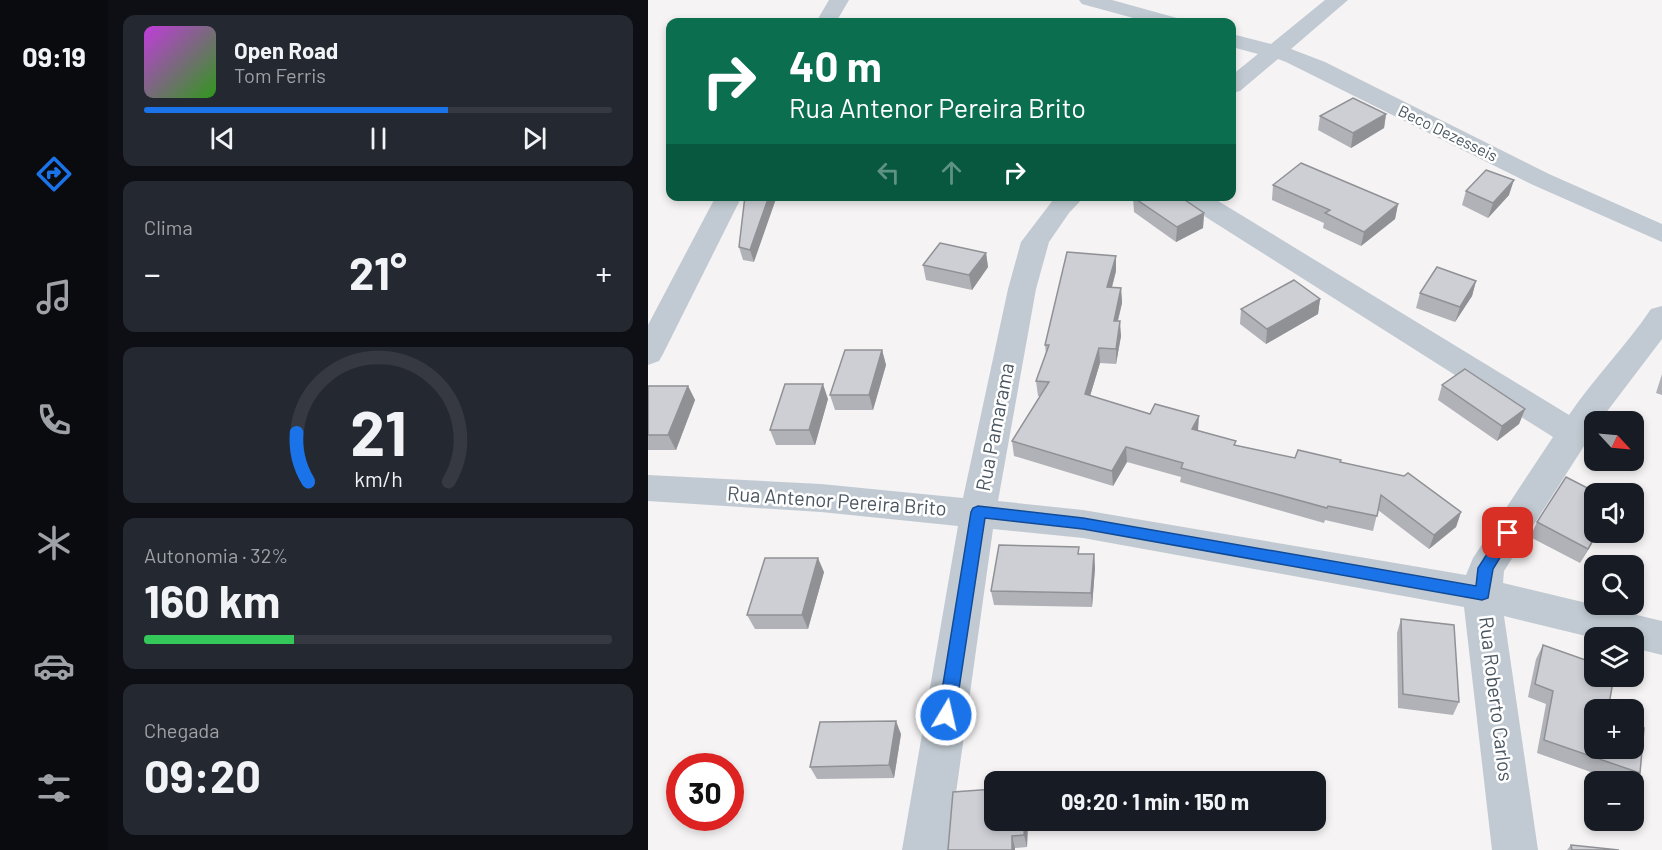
<!DOCTYPE html>
<html lang="pt">
<meta charset="utf-8">
<style>
body{margin:0;font-family:Barlow,sans-serif;background:#242831;color:#f1f3f6;height:100vh;display:flex;flex-direction:column;font-size:22px;white-space:nowrap}
*{box-sizing:border-box;margin:0}
p{font-size:20px;color:#9ea1a6}
.icon{flex:none;width:33px;height:33px;fill:none;stroke:currentColor;stroke-width:2;stroke-linecap:round;stroke-linejoin:round}
.map{position:relative;flex:1;overflow:hidden}
.side{display:flex;flex-direction:column;gap:15px;padding:15px;background:#0d0f14;width:540px}
.side>*{flex:none}
.banner{position:absolute;left:18px;top:18px;width:570px;height:183px;border-radius:12px;box-shadow:0 3px 9px #0003;background:#0b6e4f;color:#fff;overflow:hidden}
.needle{width:39px;rotate:116deg}
.tools{position:absolute;left:936px;top:411px;display:grid;gap:12px}
.tools a{display:grid;place-items:center;width:60px;height:60px;border-radius:12px;background:#171b24;box-shadow:0 3px 9px #0003;font-size:30px}
.speed{position:absolute;left:18px;top:753px;display:flex;gap:12px;font-size:30px;font-weight:700;text-align:center}
.speed>*{display:grid;place-content:center;width:78px;height:78px;border-radius:50%;background:#171b24;box-shadow:0 3px 9px #0003;line-height:1}
.speed .limit{border:9px solid #d22;background:#fff;color:#111}
.pin{position:absolute;display:grid;place-items:center;width:51px;height:51px;color:#fff;margin:-26px;border-radius:12px;box-shadow:0 3px 9px #0006}
.me{position:absolute;width:66px;margin:-33px;rotate:9deg;stroke-linejoin:round;filter:drop-shadow(0 0 4px #0008)}
.turn{display:flex;align-items:center;gap:21px;height:126px;padding:0 24px;font-size:27px}
.turn .icon{width:78px;height:78px;stroke-width:2.5}
.turn b{display:block;font-size:42px;line-height:51px}
.lanes{display:flex;align-items:center;height:57px;padding:0 24px;background:#0003;justify-content:center;gap:30px;direction:ltr}
.lanes .off{opacity:.35}
.big{font-size:45px;font-weight:700;line-height:1.1}
.side .card{flex:1;display:flex;flex-direction:column;justify-content:center;gap:9px;min-width:0;padding:0 21px;border-radius:12px;background:#242831}
.side .dial{align-items:center;gap:0}
.dial svg{height:156px;overflow:visible;fill:none;stroke:#363941;stroke-width:7;stroke-linecap:round;text-anchor:middle}
.dial text{fill:#f1f3f6;stroke:none}
.song{display:flex;align-items:center;gap:18px}
.cover{width:72px;height:72px;border-radius:9px;background:linear-gradient(135deg,hsl(290 70% 55%),hsl(110 70% 35%))}
.played{height:6px;border-radius:3px;background:linear-gradient(90deg,#1a73e8 65%,#363941 65%)}
.keys{display:flex;justify-content:space-around;direction:ltr}
.heat{display:flex;justify-content:space-between;align-items:center;font-size:33px;direction:ltr}
.charge{height:9px;border-radius:4px;background:linear-gradient(90deg,#34c759 32%,#363941 0)}
.trip{position:absolute;left:336px;top:771px;width:342px;height:60px;border-radius:12px;background:#171b24;box-shadow:0 3px 9px #0003;font-weight:700;line-height:60px;text-align:center}
main{display:flex;flex:1;min-height:0}
.menu{display:flex;flex-direction:column;width:108px;justify-content:space-around;align-items:center;background:#090b0e;color:#9ea1a6}
.menu .icon{width:42px;height:42px}
.menu .on{color:#1a73e8}
.menu b{font-size:27px;color:#f1f3f6}
.map>svg:first-child{display:block}
.lines{fill:none;stroke-linecap:round;stroke-linejoin:round}
.minor{fill:#c1cad2;fill-rule:evenodd}
.wall{fill:#b0b2b7}
.shaded-wall{fill:#909195}
.building{fill:#cdcfd5;stroke:#909195;stroke-width:1.5}
.route{fill:#1a73e8;stroke:#114b97;stroke-width:1.5}
.labels{text-anchor:middle;stroke-width:5;stroke-linejoin:round;paint-order:stroke}
.far-street-label{font-size:16px;fill:#4a5661;stroke:#fff}
.street-label{font-size:20px;fill:#4a5661;stroke:#fff}
</style>
<main>
<nav class="menu">
<b>09:19</b>
<svg class="icon on" aria-label="directions" viewBox="0 0 24 24"><path d="M12 3l9 9-9 9-9-9zM9 14v-3h6M13 9l2 2-2 2"/></svg>
<svg class="icon" aria-label="music" viewBox="0 0 24 24"><path d="M9 18V5l10-2v13"/><circle cx="6" cy="18" r="3"/><circle cx="16" cy="16" r="3"/></svg>
<svg class="icon" aria-label="phone" viewBox="0 0 24 24"><path d="M5 4h4l2 5-3 2q2 4 5 5l2-3 5 2v4C11 20 4 13 5 4z"/></svg>
<svg class="icon" aria-label="climate" viewBox="0 0 24 24"><path d="M12 3v18M4 7l16 10M4 17L20 7"/></svg>
<svg class="icon" aria-label="car" viewBox="0 0 24 24"><path d="M5 17H2v-5l4-1 3-4h7l3 4 3 1v5h-3M9 17h6M6 11h13"/><circle cx="7" cy="17" r="2"/><circle cx="17" cy="17" r="2"/></svg>
<svg class="icon" aria-label="filters" viewBox="0 0 24 24"><path d="M4 7h16M4 17h16"/><circle cx="9" cy="7" r="2"/><circle cx="15" cy="17" r="2"/></svg>
</nav>
<section class="side">
<div class="card">
<div class="song"><i class="cover"></i><div><b>Open Road</b><p>Tom Ferris</p></div></div>
<div class="played"></div>
<div class="keys"><svg class="icon" aria-label="previous" viewBox="0 0 24 24"><path d="M18 5L8 12l10 7zM5 5v14"/></svg><svg class="icon" aria-label="pause" viewBox="0 0 24 24"><path d="M8 5v14M16 5v14"/></svg><svg class="icon" aria-label="next" viewBox="0 0 24 24"><path d="M6 5l10 7-10 7zM19 5v14"/></svg></div>
</div>
<div class="card"><p>Clima</p>
<div class="heat"><a>−</a><b class="big">21°</b><a>+</a></div>
</div>
<div class="card dial"><svg viewBox="0 0 100 80">
<path d="M14 69A42 42 0 1 1 86 69"/>
<path d="M14 69A42 42 0 0 1 8 44" stroke="#1a73e8"/>
<text x="50" y="56" font-size="32" font-weight="700">21</text>
<text x="50" y="72" font-size="11">km/h</text>
</svg></div>
<div class="card"><p>Autonomia · 32%</p><b class="big">160 km</b><div class="charge"></div></div>
<div class="card"><p>Chegada</p><b class="big">09:20</b></div>
</section>
<div class="map">
<svg width="1014" height="850" viewBox="0 0 1014 850">
<rect width="100%" height="100%" fill="#f5f3f3"/>
<g class="lines">
<g class="minor">
<polygon points="181,0 201,0 188,22 168,22"/>
<polygon points="431,0 464,0 529,18 533,22 500,22 434,4"/>
<polygon points="677,0 700,0 643,49 677,62 901,174 1014,224 1014,242 883,184 638,62 630,59 592,91 584,93 584,75 610,54 584,47 584,34 623,44"/>
<polygon points="68,196 94,196 15,354 11,361 0,365 0,325"/>
<path d="M 408,196 L 437,196 L 421,213 L 401,242 L 388,289 L 350,501 L 435,510 L 818,575 L 825,558 L 905,437 L 534,202 L 530,196 L 562,196 L 921,415 C 946,378 978,346 1003,309 L 1014,306 L 1014,339 L 951,422 L 946,422 L 946,428 L 938,443 L 856,571 L 855,583 L 1014,621 L 1014,655 L 986,648 L 986,638 L 946,638 L 856,616 L 890,850 L 844,850 L 816,607 L 435,538 L 345,529 L 300,850 L 254,850 L 310,526 L 173,512 L 0,501 L 0,475 L 173,484 L 315,498 L 360,289 L 373,242 Z"/>
</g>
</g>
<g class="wall">
<polygon points="738,114 736,128 703,148 670,130 672,116"/>
<polygon points="625,185 750,204 747,219 713,246 675,228 676,223 624,200"/>
<polygon points="818,191 861,195 840,218 814,205"/>
<polygon points="97,196 106,262 95,260 91,247"/>
<polygon points="485,197 556,213 555,228 528,242 486,212"/>
<polygon points="338,253 340,267 324,290 278,280 275,265"/>
<polygon points="468,271 464,287 473,288 474,303 470,321 473,336 468,364 452,363 442,396 550,431 588,445 647,458 692,463 813,512 808,527 781,549 730,510 725,531 677,520 676,523 532,482 533,477 479,462 465,486 366,456 364,441 392,396 390,396 388,381 398,354 397,345"/>
<polygon points="828,281 824,296 807,322 768,308 772,293"/>
<polygon points="672,299 670,314 618,344 592,324 593,309"/>
<polygon points="234,350 238,365 225,410 187,410 182,395"/>
<polygon points="1014,374 1014,395 1008,393"/>
<polygon points="794,385 877,409 871,424 849,441 790,400"/>
<polygon points="0,386 40,386 47,400 28,450 0,450"/>
<polygon points="180,399 167,445 128,445 122,430"/>
<polygon points="889,522 946,532 951,532 932,563 882,537"/>
<polygon points="431,554 446,554 447,568 444,607 346,605 343,591"/>
<polygon points="176,572 160,629 107,629 99,615"/>
<polygon points="753,619 811,702 805,715 750,708 749,633"/>
<polygon points="895,645 946,710 992,773 986,782 971,782 889,753 898,704 880,697 888,659"/>
<polygon points="253,734 246,778 169,779 162,767"/>
<polygon points="380,820 379,847 367,848 367,850 300,850"/>
<polygon points="923,845 971,850 919,850"/>
</g>
<g class="shaded-wall">
<polygon points="738,114 736,128 703,148 705,133"/>
<polygon points="866,180 861,195 840,218 845,203"/>
<polygon points="121,196 129,196 106,262 102,250"/>
<polygon points="750,204 747,219 713,246 716,232"/>
<polygon points="556,213 555,228 528,242 529,227"/>
<polygon points="338,253 340,267 324,290 321,275"/>
<polygon points="468,256 468,271 460,302 459,287"/>
<polygon points="828,281 824,296 807,322 812,307"/>
<polygon points="473,288 474,303 466,336 466,321"/>
<polygon points="672,299 670,314 618,344 619,329"/>
<polygon points="472,321 473,336 468,364 468,349"/>
<polygon points="451,348 452,363 438,409 437,394"/>
<polygon points="234,350 238,365 225,410 221,395"/>
<polygon points="175,384 180,399 167,445 161,430"/>
<polygon points="40,386 47,400 28,450 20,435"/>
<polygon points="877,409 871,424 849,441 854,426"/>
<polygon points="551,416 550,431 544,429"/>
<polygon points="478,447 479,462 465,486 464,471"/>
<polygon points="813,512 808,527 781,549 786,535"/>
<polygon points="949,532 951,532 932,563 940,549"/>
<polygon points="446,554 447,568 444,607 443,593"/>
<polygon points="170,558 176,572 160,629 154,615"/>
<polygon points="248,721 253,734 246,778 241,765"/>
<polygon points="377,820 380,820 379,847 376,835"/>
<polygon points="364,836 367,848 367,850 364,850"/>
</g>
<g class="building">
<polygon points="705,98 738,114 705,133 672,116"/>
<polygon points="653,163 750,204 716,232 677,213 682,210 625,185"/>
<polygon points="838,170 866,180 845,203 818,191"/>
<polygon points="97,196 121,196 102,250 91,247"/>
<polygon points="487,196 531,196 556,213 529,227 485,197"/>
<polygon points="292,243 338,253 321,275 275,265"/>
<polygon points="419,252 468,256 459,287 473,288 466,321 472,321 468,349 451,348 437,394 502,414 507,404 551,416 544,429 588,441 586,445 647,458 650,450 693,460 692,462 756,476 760,473 813,512 786,535 733,495 729,516 680,506 679,508 533,468 535,463 478,447 464,471 364,441 401,382 388,381 401,345 397,345"/>
<polygon points="789,267 828,281 812,307 772,293"/>
<polygon points="646,280 672,299 619,329 593,309"/>
<polygon points="197,350 234,350 221,395 182,395"/>
<polygon points="817,369 877,409 854,426 794,385"/>
<polygon points="137,384 175,384 161,430 122,430"/>
<polygon points="0,386 40,386 20,435 0,435"/>
<polygon points="918,477 951,494 946,494 946,532 949,532 940,549 889,522"/>
<polygon points="351,545 431,547 430,554 446,554 443,593 343,591"/>
<polygon points="117,558 170,558 154,615 99,615"/>
<polygon points="753,619 806,625 811,702 755,694"/>
<polygon points="895,645 946,663 946,676 966,676 960,710 946,710 946,748 986,748 986,724 996,728 992,773 896,740 905,691 887,684"/>
<polygon points="248,721 241,765 162,767 172,722"/>
<polygon points="346,789 346,820 377,820 376,835 364,836 364,850 300,850 305,792"/>
<polygon points="923,845 971,850 924,850"/>
</g>
<polygon class="route" points="330,506 435,518 828,586 830,568 855,529 865,529 867,533 845,569 840,598 834,600 435,529 337,518 307,715 304,720 298,723 292,720 290,715 323,512 325,508"/>
<g class="labels">
<g class="far-street-label">
<text transform="translate(800 133) rotate(26)" y="6">Beco Dezesseis</text>
</g>
<g class="street-label">
<text transform="translate(347 427) rotate(-79)" y="7">Rua Pamarama</text>
<text transform="translate(189 501) rotate(4)" y="7">Rua Antenor Pereira Brito</text>
<text transform="translate(848 699) rotate(83)" y="7">Rua Roberto Carlos</text>
</g>
</g>
</svg>
<div class="tools">
<a><svg class="needle" viewBox="-14 -14 28 28"><path d="M0-13l5 13h-10z" fill="#e53935"/><path d="M0 13l5-13h-10z" fill="#9ea1a6"/></svg></a>
<a><svg class="icon" aria-label="sound" viewBox="0 0 24 24"><path d="M4 9h4l5-4v14l-5-4H4zM17 9q2 3 0 6"/></svg></a>
<a><svg class="icon" aria-label="search" viewBox="0 0 24 24"><circle cx="10" cy="10" r="6"/><path d="M15 15l6 6"/></svg></a>
<a><svg class="icon" aria-label="layers" viewBox="0 0 24 24"><path d="M12 4l9 5-9 5-9-5zM3 14l9 5 9-5"/></svg></a>
<a>+</a>
<a>−</a>
</div>
<div class="speed"><div class="limit">30</div></div>
<div class="pin" style="left:860px;top:533px;background:#d93025"><svg class="icon" aria-label="arrive" viewBox="0 0 24 24"><path d="M6 21V4h12l-3 4 3 4H6"/></svg></div>
<svg class="me" style="left:298px;top:715px" viewBox="-20 -20 40 40"><circle r="17" fill="#1a73e8" stroke="#fff" stroke-width="3"/><path d="M0-11L8 9 0 5-8 9z" fill="#fff"/></svg>
<div class="trip">09:20 · 1 min · 150 m</div>
<div class="banner">
<div class="turn"><svg class="icon" aria-label="right" viewBox="0 0 24 24"><path d="M7 20v-9h11M14 6l5 5-5 5"/></svg><div><b>40 m</b>Rua Antenor Pereira Brito</div></div>
<div class="lanes"><svg class="icon off" aria-label="left" viewBox="0 0 24 24"><path d="M17 20v-9H6M10 6l-5 5 5 5"/></svg><svg class="icon off" aria-label="ahead" viewBox="0 0 24 24"><path d="M12 20V5M6 11l6-6 6 6"/></svg><svg class="icon" aria-label="right" viewBox="0 0 24 24"><path d="M7 20v-9h11M14 6l5 5-5 5"/></svg></div>
</div>
</div>
</main>
